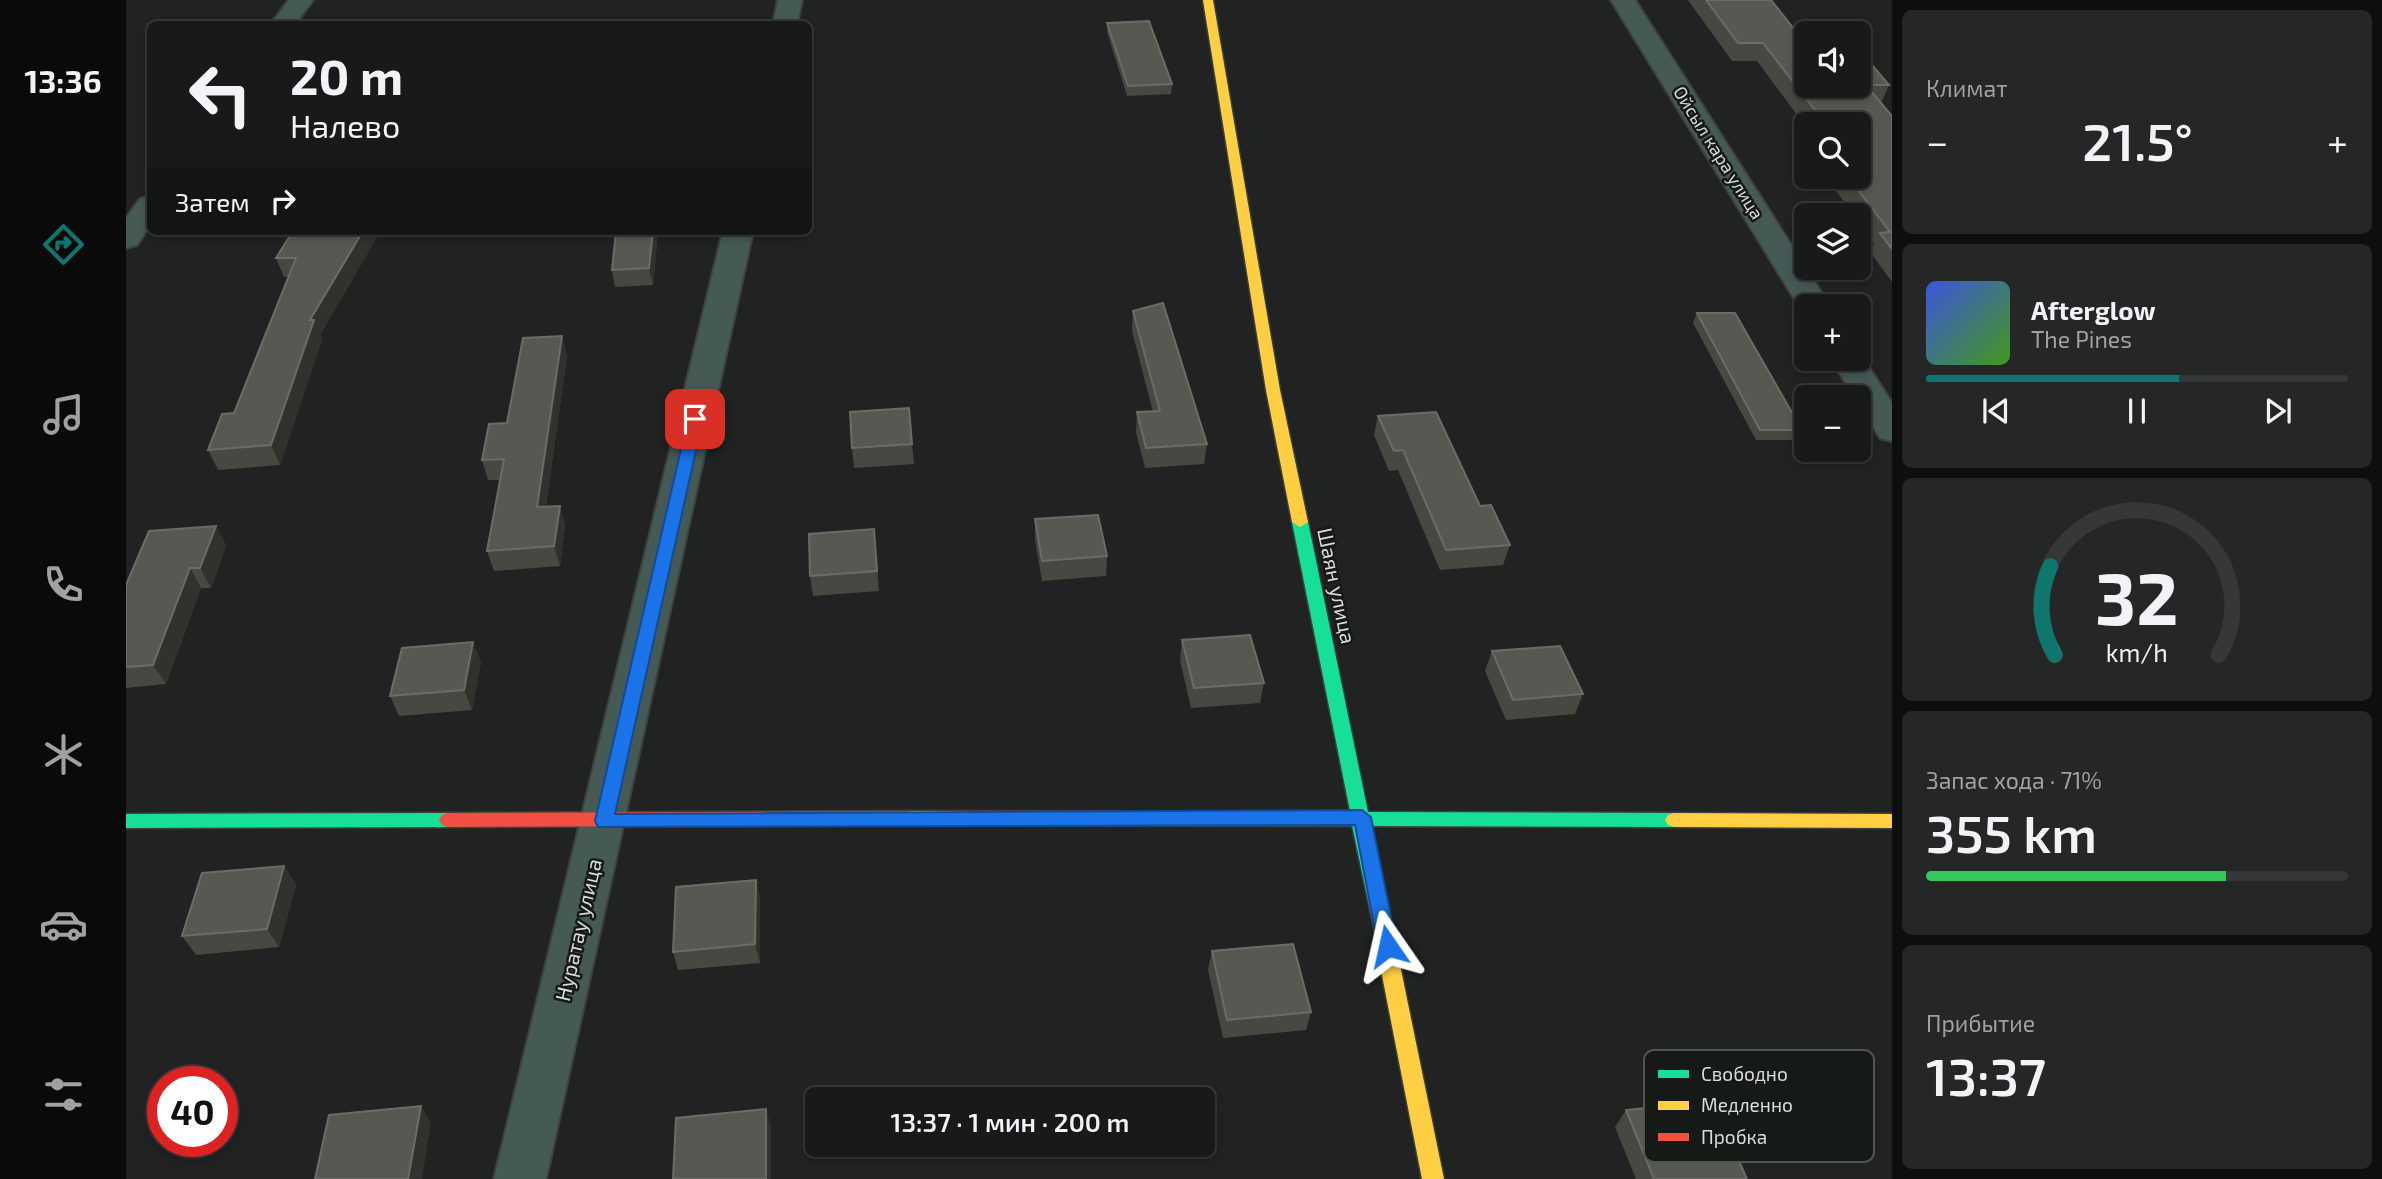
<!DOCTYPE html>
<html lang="ru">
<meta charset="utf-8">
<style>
body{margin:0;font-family:"Exo 2",sans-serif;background:#252726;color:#f1f3f6;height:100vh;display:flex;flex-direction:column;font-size:26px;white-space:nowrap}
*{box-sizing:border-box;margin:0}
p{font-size:23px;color:#9fa1a2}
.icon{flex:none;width:38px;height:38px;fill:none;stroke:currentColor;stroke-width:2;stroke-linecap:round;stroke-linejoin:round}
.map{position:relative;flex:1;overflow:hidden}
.drawer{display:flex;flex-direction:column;gap:10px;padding:10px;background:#0d0e0e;width:490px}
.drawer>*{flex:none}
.guide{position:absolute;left:21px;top:21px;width:665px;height:214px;border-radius:10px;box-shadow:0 4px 10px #0003,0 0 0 2px #363838;background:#181a19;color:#f1f3f6;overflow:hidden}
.tools{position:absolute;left:1668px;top:21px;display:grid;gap:14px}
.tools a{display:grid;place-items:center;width:77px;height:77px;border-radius:10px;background:#181a19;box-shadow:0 4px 10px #0003,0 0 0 2px #363838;font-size:35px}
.speed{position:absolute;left:21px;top:1066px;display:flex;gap:14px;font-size:35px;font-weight:700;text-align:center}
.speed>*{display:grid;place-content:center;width:91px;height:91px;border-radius:50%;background:#181a19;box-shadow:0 4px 10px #0003,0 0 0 2px #363838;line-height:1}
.speed .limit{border:10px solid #d22;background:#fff;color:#111}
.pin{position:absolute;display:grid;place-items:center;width:60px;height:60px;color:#fff;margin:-30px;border-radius:14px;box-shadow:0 4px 10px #0006}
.me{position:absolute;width:77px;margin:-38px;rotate:349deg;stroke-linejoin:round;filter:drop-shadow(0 0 5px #0008)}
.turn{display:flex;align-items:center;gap:24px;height:147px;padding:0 28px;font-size:32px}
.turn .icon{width:91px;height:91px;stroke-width:2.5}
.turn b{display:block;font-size:49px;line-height:60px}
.then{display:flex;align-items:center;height:66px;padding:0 28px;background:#0003;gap:14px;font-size:26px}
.big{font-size:52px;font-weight:600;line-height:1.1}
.drawer .widget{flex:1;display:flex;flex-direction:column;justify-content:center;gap:10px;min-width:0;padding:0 24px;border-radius:10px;background:#252726}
.drawer .dial{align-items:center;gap:0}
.dial svg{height:182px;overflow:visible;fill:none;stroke:#363838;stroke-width:7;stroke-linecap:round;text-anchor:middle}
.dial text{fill:#f1f3f6;stroke:none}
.song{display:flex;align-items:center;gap:21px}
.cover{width:84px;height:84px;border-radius:10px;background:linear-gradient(135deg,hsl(230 70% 55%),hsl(100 70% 35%))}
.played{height:7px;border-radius:4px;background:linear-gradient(90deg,#0f766e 60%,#363838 60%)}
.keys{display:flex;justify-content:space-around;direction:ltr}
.heat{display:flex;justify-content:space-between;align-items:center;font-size:38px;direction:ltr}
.charge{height:10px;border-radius:5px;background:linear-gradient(90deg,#34c759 71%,#363838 0)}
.trip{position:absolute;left:679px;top:1087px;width:410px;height:70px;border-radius:10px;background:#181a19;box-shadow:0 4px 10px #0003,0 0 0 2px #363838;font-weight:600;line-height:70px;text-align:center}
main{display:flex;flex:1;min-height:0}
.tab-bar{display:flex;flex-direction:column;width:126px;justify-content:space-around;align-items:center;background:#0a0a0a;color:#9fa1a2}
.tab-bar .icon{width:49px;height:49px}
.tab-bar .selected{color:#0f766e}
.tab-bar b{font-size:32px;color:#f1f3f6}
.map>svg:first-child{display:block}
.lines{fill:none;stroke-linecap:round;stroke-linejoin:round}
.street-casing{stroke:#3e403f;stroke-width:4}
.fast-casing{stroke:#3e403f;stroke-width:3}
.slow-casing{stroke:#3e403f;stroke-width:3}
.jam-casing{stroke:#3e403f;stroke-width:3}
.street{fill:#455955;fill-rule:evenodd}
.fast{fill:#16e098;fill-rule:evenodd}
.slow{fill:#ffcf43;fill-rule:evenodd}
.jam{fill:#f24e42;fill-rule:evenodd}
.wall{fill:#464941}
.shaded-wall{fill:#30332d}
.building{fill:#565951;stroke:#6a6d66;stroke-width:2}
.route{fill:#1a73e8;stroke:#114b97;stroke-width:2}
.labels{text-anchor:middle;stroke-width:5;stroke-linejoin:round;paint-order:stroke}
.far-street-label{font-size:18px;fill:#d9dcda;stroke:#161a17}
.street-label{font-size:21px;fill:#d9dcda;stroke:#161a17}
.key{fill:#161a17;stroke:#505452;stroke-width:2}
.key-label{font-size:19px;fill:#d9dcda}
</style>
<main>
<nav class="tab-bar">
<b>13:36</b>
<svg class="icon selected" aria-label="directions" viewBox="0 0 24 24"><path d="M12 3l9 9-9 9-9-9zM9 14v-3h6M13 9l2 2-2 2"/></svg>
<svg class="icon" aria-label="music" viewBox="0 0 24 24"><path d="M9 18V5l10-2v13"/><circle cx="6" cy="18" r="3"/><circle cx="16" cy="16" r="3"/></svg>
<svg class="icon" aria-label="phone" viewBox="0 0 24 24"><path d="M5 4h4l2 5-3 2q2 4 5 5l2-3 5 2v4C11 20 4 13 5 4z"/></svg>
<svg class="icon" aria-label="climate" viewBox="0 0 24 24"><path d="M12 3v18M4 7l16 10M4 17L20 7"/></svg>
<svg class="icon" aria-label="car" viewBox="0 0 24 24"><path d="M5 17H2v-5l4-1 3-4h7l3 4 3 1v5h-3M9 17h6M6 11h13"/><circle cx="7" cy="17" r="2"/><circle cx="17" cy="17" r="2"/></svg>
<svg class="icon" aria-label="filters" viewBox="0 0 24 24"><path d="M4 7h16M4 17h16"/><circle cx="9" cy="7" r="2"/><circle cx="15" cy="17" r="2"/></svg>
</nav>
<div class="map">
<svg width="1766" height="1179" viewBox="0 0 1766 1179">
<rect width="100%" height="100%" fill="#202321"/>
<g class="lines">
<defs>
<g id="street">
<polygon points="163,0 187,0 169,24 145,24"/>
<polygon points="652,0 676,0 671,24 647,24"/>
<polygon points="1485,0 1509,0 1704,306 1680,306 1680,313 1677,313"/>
<polygon points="24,196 24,225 11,245 0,248 0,218 14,199"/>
<polygon points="597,231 627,231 420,1179 368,1179"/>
<polygon points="1733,352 1766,403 1766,441 1754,438 1732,404 1732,397 1728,397 1705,359 1732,359"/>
</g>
<g id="fast">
<polygon points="1174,517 1182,522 1242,812 1548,813 1554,815 1557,820 1554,825 1548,827 1245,826 1273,960 1270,966 1263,969 1256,966 1226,825 1223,819 1225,816 1166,522"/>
<polygon points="322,813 328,815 331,820 328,825 322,827 0,828 0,814"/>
</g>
<g id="slow">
<polygon points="1077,0 1087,0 1154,390 1182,522 1174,527 1166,522 1140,390"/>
<polygon points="782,811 1232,812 1238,814 1241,819 1238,824 1232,826 782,825 776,823 773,818 776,813"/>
<polygon points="1548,813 1766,814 1766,828 1548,827 1542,825 1539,820 1542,815"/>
<polygon points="1263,951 1270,954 1273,960 1318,1179 1296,1179 1253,960 1256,954"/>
</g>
<polygon id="jam" points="782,811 788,813 791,818 788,823 782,825 322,827 316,825 313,820 316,815 322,813"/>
</defs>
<use href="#street" class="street-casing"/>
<use href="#fast" class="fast-casing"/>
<use href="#slow" class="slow-casing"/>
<use href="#jam" class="jam-casing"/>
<use href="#street" class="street"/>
<use href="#fast" class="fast"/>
<use href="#slow" class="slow"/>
<use href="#jam" class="jam"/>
</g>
<g class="wall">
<polygon points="1562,0 1645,0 1680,86 1763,85 1755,103 1766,116 1766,282 1744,252 1748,244 1732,222 1732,215 1728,215 1710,191 1716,177 1732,177 1732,124 1680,124 1680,127 1631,61 1606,61"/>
<polygon points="981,23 1046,84 1045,94 1001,96 981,32"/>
<polygon points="167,231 249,231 251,237 194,335 196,339 154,465 92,470 82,450 108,413 162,277 158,277 150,258"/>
<polygon points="532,231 527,285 489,287 486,270"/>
<polygon points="1007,311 1081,444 1078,464 1019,468 1010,432 1011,412 1027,412 1006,331"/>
<polygon points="1571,313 1676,430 1671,440 1630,440 1567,323"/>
<polygon points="441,355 420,506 434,506 439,526 434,566 368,571 361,551 374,480 362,480 356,460 381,423"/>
<polygon points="1252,416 1354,506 1384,545 1377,565 1314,570 1272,470 1263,471 1248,435"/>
<polygon points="786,444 788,464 728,468 726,448"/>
<polygon points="909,519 981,556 980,576 916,581 909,539"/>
<polygon points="90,526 100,546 85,588 75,588 40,684 0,688 0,585"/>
<polygon points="748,529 753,591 687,596 684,576"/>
<polygon points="1056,640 1138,683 1134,703 1065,708 1054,660"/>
<polygon points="1366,651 1457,694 1449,714 1380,720 1359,671"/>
<polygon points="355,662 346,710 273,716 264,696"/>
<polygon points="158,866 170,885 153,947 70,955 56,936"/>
<polygon points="630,880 634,899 634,963 552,970 547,952"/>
<polygon points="1086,951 1185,1012 1180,1030 1097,1038 1082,970"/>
<polygon points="1500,1110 1621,1179 1510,1179 1489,1127"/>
</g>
<g class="shaded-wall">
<polygon points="237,231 249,231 251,237 194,335 196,339 154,465 145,445 184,320"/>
<polygon points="527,231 532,231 527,285 523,268"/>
<polygon points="436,336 441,355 417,527 411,507"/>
<polygon points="434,506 439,526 434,566 428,546"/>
<polygon points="90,526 100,546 85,588 74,568"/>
<polygon points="64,568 75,588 40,684 27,665"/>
<polygon points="347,642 355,662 346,710 338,690"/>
<polygon points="158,866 170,885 153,947 141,929"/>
<polygon points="630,880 634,899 634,963 629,944"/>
<polygon points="295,1106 305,1123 296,1179 282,1179"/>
<polygon points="640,1109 645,1126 645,1179 640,1179"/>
</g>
<g class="building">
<polygon points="1580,0 1645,0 1680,44 1680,86 1732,86 1732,52 1735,52 1763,85 1740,85 1766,116 1766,249 1754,233 1764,232 1722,177 1732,177 1732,172 1737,172 1732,166 1732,124 1700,124 1637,43 1612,43"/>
<polygon points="1023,21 1046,84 1002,86 981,23"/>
<polygon points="167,231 237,231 184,320 188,320 145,445 82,450 96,414 108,413 170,258 150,258"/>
<polygon points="490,231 527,231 523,268 486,270"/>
<polygon points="1037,303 1081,444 1020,448 1011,412 1034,411 1007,311"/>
<polygon points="1571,313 1609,313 1676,430 1634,430"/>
<polygon points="436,336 411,507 434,506 428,546 361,551 378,459 356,460 363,424 381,423 397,338"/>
<polygon points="783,408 786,444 726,448 724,412"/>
<polygon points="1310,412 1354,506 1365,505 1384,545 1320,550 1277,450 1268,451 1252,416"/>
<polygon points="972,515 981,556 916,561 909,519"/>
<polygon points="90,526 74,568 64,568 27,665 0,667 0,585 23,531"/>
<polygon points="748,529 751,571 684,576 683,534"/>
<polygon points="1124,635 1138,683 1068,688 1056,640"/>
<polygon points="347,642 338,690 264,696 276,648"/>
<polygon points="1434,646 1457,694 1387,700 1366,651"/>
<polygon points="158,866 141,929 56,936 76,873"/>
<polygon points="630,880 629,944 547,952 550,887"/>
<polygon points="1167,944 1185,1012 1101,1020 1086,951"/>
<polygon points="1586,1101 1621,1179 1528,1179 1500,1110"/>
<polygon points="295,1106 282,1179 189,1179 203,1115"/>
<polygon points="640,1109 640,1179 547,1179 550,1118"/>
</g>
<polygon class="route" points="569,414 577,419 489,814 1236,810 1245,817 1271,946 1268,952 1262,955 1255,952 1252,946 1229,825 472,827 469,821 562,419"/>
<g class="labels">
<g class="far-street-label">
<text transform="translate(1592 153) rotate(58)" y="6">Ойсыл кара улица</text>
</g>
<g class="street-label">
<text transform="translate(1210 586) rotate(78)" y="7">Шаян улица</text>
<text transform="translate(453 930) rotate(-77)" y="7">Нуратау улица</text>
</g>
</g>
<rect x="1518" y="1050" width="230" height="112" rx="10" class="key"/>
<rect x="1532" y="1070" width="31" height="8" fill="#16e098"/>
<rect x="1532" y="1101" width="31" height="9" fill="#ffcf43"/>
<rect x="1532" y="1133" width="31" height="8" fill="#f24e42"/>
<g class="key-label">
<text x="1575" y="1081">Свободно</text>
<text x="1575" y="1112">Медленно</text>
<text x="1575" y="1144">Пробка</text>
</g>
</svg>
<div class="tools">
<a><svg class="icon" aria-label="sound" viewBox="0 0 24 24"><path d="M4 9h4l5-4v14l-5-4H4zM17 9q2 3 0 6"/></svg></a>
<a><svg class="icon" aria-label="search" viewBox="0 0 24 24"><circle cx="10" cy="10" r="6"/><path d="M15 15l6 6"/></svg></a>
<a><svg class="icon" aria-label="layers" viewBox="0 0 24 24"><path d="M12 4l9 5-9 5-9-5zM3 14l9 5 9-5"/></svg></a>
<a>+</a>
<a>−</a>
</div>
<div class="speed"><div class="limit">40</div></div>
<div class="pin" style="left:569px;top:419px;background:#d93025"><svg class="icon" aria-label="arrive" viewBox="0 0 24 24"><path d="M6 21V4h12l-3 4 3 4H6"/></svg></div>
<svg class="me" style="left:1262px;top:946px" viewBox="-20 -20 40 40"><path d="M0-17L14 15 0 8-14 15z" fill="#1a73e8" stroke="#fff" stroke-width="4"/></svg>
<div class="trip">13:37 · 1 мин · 200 m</div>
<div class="guide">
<div class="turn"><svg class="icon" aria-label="left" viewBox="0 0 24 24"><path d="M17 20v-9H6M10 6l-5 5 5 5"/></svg><div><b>20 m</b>Налево</div></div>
<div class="then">Затем<svg class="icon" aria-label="right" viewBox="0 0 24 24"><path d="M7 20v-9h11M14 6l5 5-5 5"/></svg></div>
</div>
</div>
<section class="drawer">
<div class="widget"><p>Климат</p>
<div class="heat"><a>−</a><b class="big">21.5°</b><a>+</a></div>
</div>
<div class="widget">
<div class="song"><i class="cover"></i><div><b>Afterglow</b><p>The Pines</p></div></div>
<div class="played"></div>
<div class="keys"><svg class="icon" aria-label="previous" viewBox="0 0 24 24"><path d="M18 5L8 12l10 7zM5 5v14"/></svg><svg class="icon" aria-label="pause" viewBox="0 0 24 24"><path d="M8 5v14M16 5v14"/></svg><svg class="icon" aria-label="next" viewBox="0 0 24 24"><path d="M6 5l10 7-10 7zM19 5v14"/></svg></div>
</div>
<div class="widget dial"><svg viewBox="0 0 100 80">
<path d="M14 69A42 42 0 1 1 86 69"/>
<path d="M14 69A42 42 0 0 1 12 30" stroke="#0f766e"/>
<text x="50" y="56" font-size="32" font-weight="700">32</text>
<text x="50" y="72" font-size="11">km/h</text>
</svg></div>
<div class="widget"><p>Запас хода · 71%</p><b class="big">355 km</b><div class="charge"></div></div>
<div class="widget"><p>Прибытие</p><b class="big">13:37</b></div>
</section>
</main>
